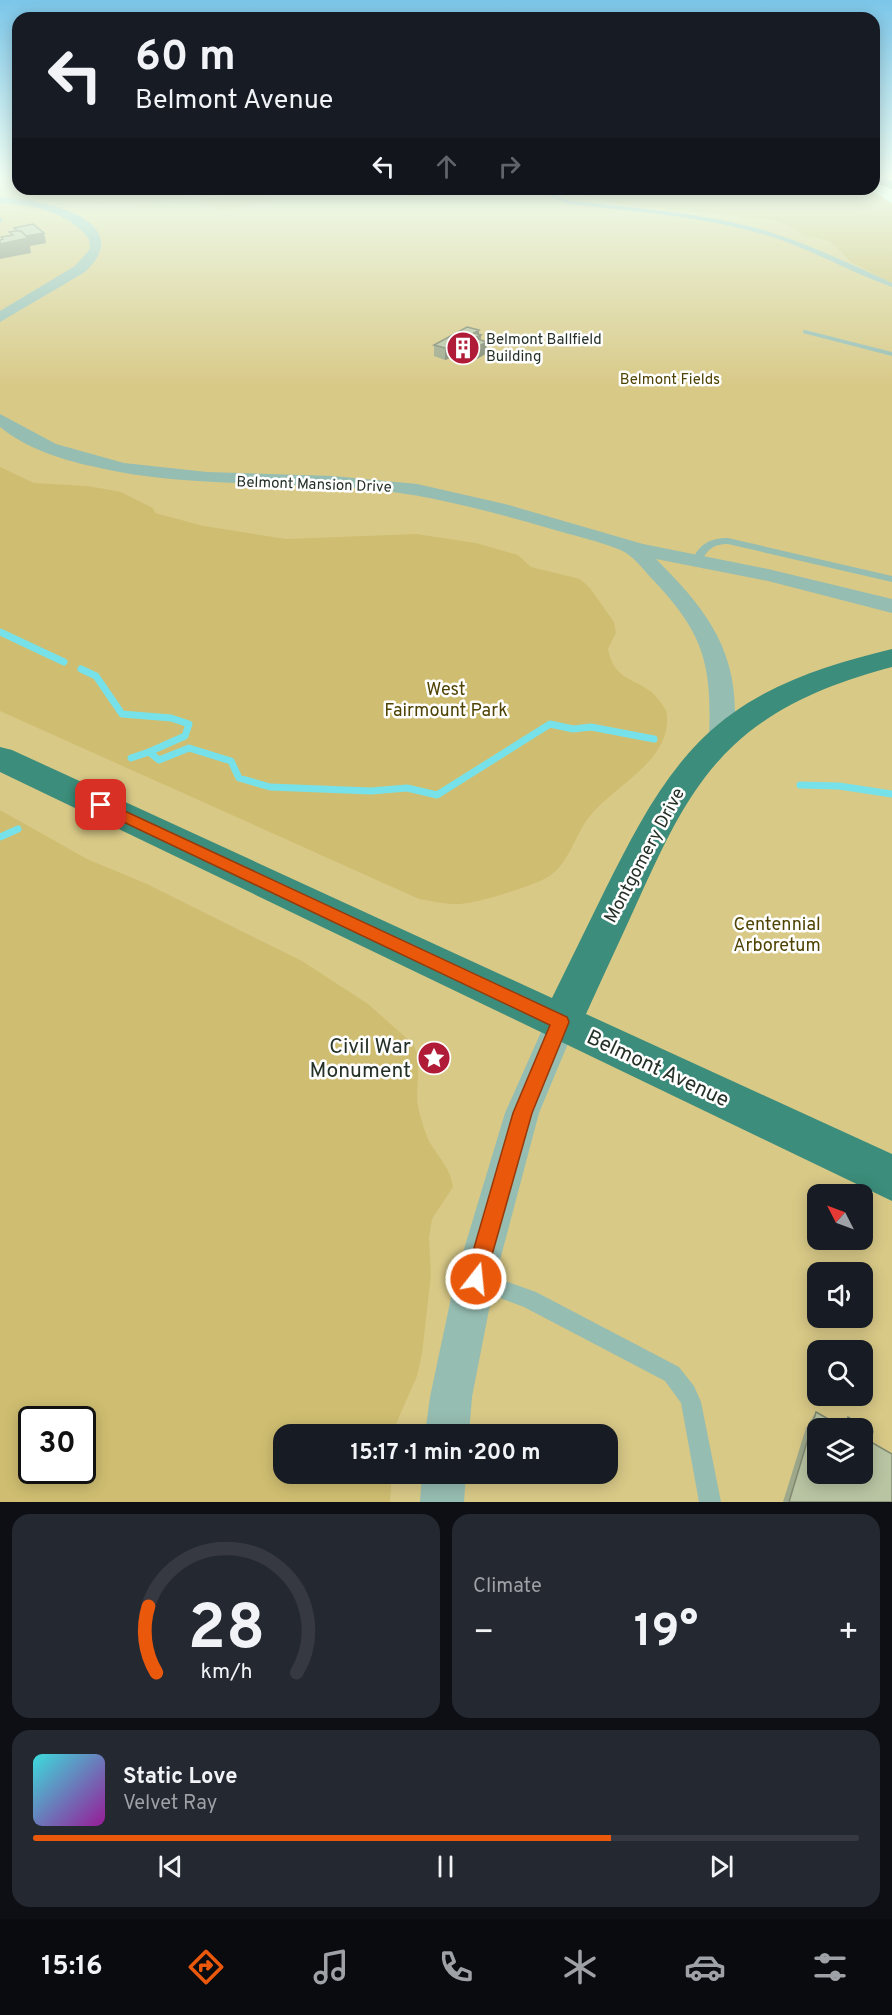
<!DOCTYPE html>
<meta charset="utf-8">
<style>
body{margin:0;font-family:Overpass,sans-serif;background:#242831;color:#f1f3f6;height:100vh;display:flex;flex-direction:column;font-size:22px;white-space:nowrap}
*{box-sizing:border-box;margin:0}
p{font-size:20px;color:#9ea1a6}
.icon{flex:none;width:33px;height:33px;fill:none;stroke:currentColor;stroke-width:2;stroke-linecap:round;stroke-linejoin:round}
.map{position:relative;height:1502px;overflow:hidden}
.panel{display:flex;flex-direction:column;gap:12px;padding:12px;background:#0d0f14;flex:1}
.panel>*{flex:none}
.top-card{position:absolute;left:12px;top:12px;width:868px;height:183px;border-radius:18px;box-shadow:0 3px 15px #0003;background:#171b24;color:#f1f3f6;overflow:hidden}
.needle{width:39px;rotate:312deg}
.fabs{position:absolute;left:807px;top:1184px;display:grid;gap:12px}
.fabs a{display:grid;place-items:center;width:66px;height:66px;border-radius:12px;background:#171b24;box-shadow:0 3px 15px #0003;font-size:30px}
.speed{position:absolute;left:18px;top:1406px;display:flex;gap:12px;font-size:30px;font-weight:700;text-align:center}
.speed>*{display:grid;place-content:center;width:78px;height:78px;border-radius:50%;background:#171b24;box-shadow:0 3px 15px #0003;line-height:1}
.speed .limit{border:3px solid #111;border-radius:9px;background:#fff;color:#111}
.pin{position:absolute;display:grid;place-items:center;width:51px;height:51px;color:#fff;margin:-26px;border-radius:12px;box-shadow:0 3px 9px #0006}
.me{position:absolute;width:66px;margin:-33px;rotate:16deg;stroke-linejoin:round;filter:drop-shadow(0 0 4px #0008)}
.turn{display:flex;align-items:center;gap:21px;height:126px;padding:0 24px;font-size:27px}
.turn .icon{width:78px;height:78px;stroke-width:2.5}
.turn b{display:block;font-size:42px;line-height:51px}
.lanes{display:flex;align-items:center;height:57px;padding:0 24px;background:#0003;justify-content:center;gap:30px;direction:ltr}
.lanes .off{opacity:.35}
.big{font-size:45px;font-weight:700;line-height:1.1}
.panel .tile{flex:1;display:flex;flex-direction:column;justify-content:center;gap:9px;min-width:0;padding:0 21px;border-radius:18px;background:#242831}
.panel .dial{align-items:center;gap:0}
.dial svg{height:156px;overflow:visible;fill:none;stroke:#363941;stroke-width:7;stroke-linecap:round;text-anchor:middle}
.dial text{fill:#f1f3f6;stroke:none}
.song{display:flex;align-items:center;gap:18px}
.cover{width:72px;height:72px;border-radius:9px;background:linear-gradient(135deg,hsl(180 70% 55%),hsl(300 70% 35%))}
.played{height:6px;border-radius:3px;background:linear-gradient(90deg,#ea580c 70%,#363941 70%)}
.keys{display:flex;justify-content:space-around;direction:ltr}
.heat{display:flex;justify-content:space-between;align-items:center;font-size:33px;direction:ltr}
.panel .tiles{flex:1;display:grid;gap:12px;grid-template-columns:1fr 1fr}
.tile:last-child{grid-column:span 2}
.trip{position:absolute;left:273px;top:1424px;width:345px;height:60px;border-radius:18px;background:#171b24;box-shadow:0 3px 15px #0003;font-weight:700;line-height:60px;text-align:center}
.menu{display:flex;height:96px;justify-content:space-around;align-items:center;background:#090b0e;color:#9ea1a6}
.menu .icon{width:42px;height:42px}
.menu .current{color:#ea580c}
.menu b{font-size:27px;color:#f1f3f6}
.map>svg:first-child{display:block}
.green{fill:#d8c987;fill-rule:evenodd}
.forest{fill:#cfbe71;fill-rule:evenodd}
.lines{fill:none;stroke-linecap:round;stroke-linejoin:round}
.stream{stroke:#77e1ea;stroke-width:7}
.service{fill:#96bdb2;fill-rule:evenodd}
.minor{fill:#96bdb2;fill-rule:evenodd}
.primary{fill:#3c8d7b;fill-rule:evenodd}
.motorway{fill:#2b7767;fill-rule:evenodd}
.wall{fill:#9ea98b}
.shaded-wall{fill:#818971}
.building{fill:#b8c4a2;stroke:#818971;stroke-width:1.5}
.route{fill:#ea580c;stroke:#983908;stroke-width:1.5}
.labels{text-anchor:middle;stroke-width:5;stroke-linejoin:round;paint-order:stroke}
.far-poi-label{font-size:15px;fill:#253127;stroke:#fff;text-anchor:start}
.far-park-label{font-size:15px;fill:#4f4303;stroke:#fff}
.far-street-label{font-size:15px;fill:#253127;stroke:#fff}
.park-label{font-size:18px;fill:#4f4303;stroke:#fff}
.street-label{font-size:18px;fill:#253127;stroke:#fff}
.near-poi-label{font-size:21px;fill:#253127;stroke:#fff;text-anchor:end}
.near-street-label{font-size:21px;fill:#253127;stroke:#fff}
</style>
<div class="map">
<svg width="892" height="1502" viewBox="0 0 892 1502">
<rect width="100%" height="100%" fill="#dfffe4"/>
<path class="green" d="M 0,176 L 18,176 L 18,189 L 864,189 L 892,204 L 892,1502 L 0,1502 ZM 818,1194 L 862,1194 L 862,1239 L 818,1239 ZM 818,1272 L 862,1272 L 862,1317 L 818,1317 ZM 818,1350 L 862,1350 L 862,1395 L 818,1395 ZM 32,1419 L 82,1419 L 82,1470 L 32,1470 ZM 818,1428 L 862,1428 L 862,1473 L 818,1473 ZM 284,1434 L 608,1434 L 608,1473 L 284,1473 Z"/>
<g class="forest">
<polygon points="89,189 491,189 426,196 365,193 240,192 175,200 100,204 52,201 27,195 94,190"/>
<polygon points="571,189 658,194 664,192 661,189 868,189 892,203 892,283 850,262 835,245 828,241 803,235 792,227 773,220 623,205 569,190"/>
<polygon points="227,196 266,196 270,202 223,210 216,208 214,206 204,206 198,204 203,199"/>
<path d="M 0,467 L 34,483 L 88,486 L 121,492 L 153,508 L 155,513 L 204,526 L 286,539 L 416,534 L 476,543 L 518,555 L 531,567 L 580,579 L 590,588 L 614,622 L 616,633 L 608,649 C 614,678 628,676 650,691 C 657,696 662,704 666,710 C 676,759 614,785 589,817 C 574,836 570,863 548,877 C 533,886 478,903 460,904 C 447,905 432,901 419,899 L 0,711 Z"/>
<path d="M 0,810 L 87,859 L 147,884 L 302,961 L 368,1004 L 412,1043 C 425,1062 413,1089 419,1111 C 422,1122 426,1137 432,1146 C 441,1160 451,1170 453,1187 L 432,1219 L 429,1238 L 431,1275 L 422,1354 L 417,1376 L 396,1424 L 395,1434 L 284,1434 L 284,1473 L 392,1473 L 390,1502 L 0,1502 ZM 32,1419 L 82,1419 L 82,1470 L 32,1470 Z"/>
</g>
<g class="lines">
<g class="stream">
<polyline points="0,632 64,662"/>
<polyline points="81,669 96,676 122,714 171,718 189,724 185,736 149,752"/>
<polyline points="131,758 149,752 159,760 189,748 231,761 239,778 270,787 371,791 407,788 437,795 550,724 573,729 591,727 654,739"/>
<polyline points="800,785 839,786 892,794"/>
<polyline points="0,837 18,829"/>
</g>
<g class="service">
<path d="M 553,189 L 559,189 L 556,195 L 570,201 C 633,208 698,212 760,229 C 806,243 849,263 892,283 L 892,287 C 850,272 811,249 769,236 C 704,216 636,212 569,204 L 551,197 Z"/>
<polygon points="0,217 3,221 0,223"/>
<polygon points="805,330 892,352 892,356 803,333 803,331"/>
<path d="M 728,538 L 892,576 L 892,582 L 728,544 C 712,544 708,550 700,563 L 697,564 L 692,561 C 699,544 710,538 728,538 Z"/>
<polygon points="480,1272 536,1292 679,1367 694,1386 701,1402 721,1502 699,1502 681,1403 665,1381 524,1307 473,1288 471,1281 473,1274"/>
</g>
<g class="minor">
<path d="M 0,197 C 37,198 141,219 85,272 L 0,322 L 0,311 L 75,266 L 90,249 L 89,239 C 67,211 33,205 0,203 Z"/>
<path d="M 0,414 L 56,444 L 124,463 L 207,472 L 333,476 L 417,484 L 505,504 L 643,544 L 768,569 L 892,599 L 892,613 L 768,581 L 656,559 C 701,604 735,644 735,712 C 735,723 737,735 731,744 L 722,746 L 713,744 L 709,738 C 712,667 705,635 655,582 C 646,573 637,560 626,553 C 615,545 564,533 548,528 C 492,512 434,496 376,490 C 280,480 185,489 91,466 C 59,459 26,448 0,427 Z"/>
<polygon points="561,1008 572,1012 577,1022 539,1113 495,1279 472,1397 469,1434 425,1434 430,1397 455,1279 505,1113 550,1012"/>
<polygon points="422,1473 466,1473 464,1502 420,1502"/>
</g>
<path class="primary" d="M 892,649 L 892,667 C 835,682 778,704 734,745 C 690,786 666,840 641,894 C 623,934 604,974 586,1014 L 892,1154 L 892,1201 L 0,772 L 0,747 L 12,750 L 552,998 C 570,961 588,925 606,888 C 639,823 672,756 733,713 C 780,679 836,663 892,649 Z"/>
<polygon class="motorway" points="874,176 884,176 892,180 892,189 874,182"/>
</g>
<g class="wall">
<polygon points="479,334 481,335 480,340 487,342 487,353 477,359 464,355 458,359 453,357 445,360 434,356 434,345"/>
<polygon points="816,1412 841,1426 848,1417 871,1442 892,1502 783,1502 806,1428"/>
</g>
<g class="shaded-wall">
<polygon points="44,233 46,243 30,246 31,253 0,259 0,244 25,236"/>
<polygon points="479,330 479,336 481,335 480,346 487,342 487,353 477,359 477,347 474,333"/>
<polygon points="464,344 464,355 458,359 458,347"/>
<polygon points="453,346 453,357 445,360 445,348"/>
</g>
<g class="building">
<polygon points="33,224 44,233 26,236 21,231 18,231 14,228"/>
<polygon points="15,231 21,231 28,238 0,244 0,240 3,239 1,237 13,235 9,232"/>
<polygon points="467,327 479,330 474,333 481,335 474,338 487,342 477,347 464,344 458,347 453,346 445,348 434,345"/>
<polygon points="816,1412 844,1428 818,1428 818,1473 862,1473 862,1428 845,1428 848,1417 873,1431 871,1442 892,1454 892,1502 789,1502"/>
</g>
<linearGradient id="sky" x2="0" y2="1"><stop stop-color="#7bc6e9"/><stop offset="0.46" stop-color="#f1fff3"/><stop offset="1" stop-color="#f1fff3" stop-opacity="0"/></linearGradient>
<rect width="892" height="386" fill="url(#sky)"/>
<polygon class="route" points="101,800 567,1017 569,1022 532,1113 483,1287 476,1290 468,1287 465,1279 513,1113 550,1025 96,809 94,805"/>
<defs>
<symbol id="building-disc" viewBox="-11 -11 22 22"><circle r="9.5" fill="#b01c37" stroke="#fff"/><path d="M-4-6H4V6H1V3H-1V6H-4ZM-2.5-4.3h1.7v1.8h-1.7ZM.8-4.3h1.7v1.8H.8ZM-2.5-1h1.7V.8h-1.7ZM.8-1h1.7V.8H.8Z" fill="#fff"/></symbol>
<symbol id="sight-disc" viewBox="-11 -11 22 22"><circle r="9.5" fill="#b01c37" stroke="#fff"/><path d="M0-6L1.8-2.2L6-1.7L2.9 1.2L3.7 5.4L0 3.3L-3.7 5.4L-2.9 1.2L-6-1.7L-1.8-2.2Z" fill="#fff"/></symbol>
</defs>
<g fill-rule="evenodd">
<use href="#building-disc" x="444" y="329" width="38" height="38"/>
<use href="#sight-disc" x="415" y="1039" width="38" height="38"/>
</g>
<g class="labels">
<g class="far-poi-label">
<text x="486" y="344">Belmont Ballfield<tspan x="486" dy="17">Building</tspan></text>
</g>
<g class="far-park-label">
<text x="670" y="384">Belmont Fields</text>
</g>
<g class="far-street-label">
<text transform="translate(314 484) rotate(2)" y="5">Belmont Mansion Drive</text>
</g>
<g class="park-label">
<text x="446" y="695">West<tspan x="446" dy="21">Fairmount Park</tspan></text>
<text x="777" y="930">Centennial<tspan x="777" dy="21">Arboretum</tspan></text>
</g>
<g class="street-label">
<text transform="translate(644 855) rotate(-62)" y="6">Montgomery Drive</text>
</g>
<g class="near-poi-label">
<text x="411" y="1053">Civil War<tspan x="411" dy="24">Monument</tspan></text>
</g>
<g class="near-street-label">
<text transform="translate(658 1068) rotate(25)" y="7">Belmont Avenue</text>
</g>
</g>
</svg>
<div class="fabs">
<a><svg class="needle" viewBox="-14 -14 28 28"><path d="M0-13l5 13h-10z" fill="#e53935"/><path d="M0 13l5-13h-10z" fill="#9ea1a6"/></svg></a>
<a><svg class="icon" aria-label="sound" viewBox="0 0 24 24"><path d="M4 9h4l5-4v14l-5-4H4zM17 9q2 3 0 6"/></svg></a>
<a><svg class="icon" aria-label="search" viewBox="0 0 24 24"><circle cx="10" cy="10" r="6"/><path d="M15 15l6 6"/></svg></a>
<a><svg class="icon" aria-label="layers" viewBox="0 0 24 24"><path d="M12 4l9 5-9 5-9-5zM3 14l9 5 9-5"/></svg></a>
</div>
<div class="speed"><div class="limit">30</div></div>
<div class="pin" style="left:101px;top:805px;background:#d93025"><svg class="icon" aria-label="arrive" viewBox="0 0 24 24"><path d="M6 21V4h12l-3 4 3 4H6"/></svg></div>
<svg class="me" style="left:476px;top:1279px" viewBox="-20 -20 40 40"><circle r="17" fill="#ea580c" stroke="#fff" stroke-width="3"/><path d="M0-11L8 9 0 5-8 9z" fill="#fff"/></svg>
<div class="trip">15:17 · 1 min · 200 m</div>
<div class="top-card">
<div class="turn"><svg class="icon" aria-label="left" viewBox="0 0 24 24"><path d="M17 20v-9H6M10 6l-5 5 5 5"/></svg><div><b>60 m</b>Belmont Avenue</div></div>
<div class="lanes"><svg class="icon" aria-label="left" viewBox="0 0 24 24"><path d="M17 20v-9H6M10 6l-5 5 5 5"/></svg><svg class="icon off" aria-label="ahead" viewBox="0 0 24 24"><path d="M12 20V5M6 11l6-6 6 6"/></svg><svg class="icon off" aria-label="right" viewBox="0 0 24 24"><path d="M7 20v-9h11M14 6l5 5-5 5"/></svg></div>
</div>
</div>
<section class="panel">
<div class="tiles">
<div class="tile dial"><svg viewBox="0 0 100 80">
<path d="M14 69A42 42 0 1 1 86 69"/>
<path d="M14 69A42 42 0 0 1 10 35" stroke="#ea580c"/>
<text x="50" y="56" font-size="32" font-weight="700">28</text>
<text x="50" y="72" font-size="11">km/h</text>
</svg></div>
<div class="tile"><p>Climate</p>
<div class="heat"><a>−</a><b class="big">19°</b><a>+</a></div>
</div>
<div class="tile">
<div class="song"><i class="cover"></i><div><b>Static Love</b><p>Velvet Ray</p></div></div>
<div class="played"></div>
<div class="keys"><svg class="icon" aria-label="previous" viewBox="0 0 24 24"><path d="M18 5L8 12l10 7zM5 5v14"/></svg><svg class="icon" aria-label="pause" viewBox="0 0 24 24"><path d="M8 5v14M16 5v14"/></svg><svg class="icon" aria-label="next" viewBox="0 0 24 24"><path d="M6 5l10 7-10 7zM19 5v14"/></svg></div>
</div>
</div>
</section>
<nav class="menu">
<b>15:16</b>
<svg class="icon current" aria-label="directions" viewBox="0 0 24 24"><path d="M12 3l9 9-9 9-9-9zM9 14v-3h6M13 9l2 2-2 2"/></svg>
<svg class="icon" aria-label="music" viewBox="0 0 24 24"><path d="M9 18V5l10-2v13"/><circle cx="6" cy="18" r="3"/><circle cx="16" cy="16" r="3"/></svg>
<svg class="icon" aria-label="phone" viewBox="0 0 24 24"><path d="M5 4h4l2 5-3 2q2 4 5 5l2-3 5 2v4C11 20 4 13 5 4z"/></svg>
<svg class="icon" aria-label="climate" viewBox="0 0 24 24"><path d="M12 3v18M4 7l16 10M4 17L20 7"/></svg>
<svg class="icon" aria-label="car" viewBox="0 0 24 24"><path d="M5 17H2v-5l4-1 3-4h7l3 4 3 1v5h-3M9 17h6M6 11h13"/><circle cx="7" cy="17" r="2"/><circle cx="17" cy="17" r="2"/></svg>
<svg class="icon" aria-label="filters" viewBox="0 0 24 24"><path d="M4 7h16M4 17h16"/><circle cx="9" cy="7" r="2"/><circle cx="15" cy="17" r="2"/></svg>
</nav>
